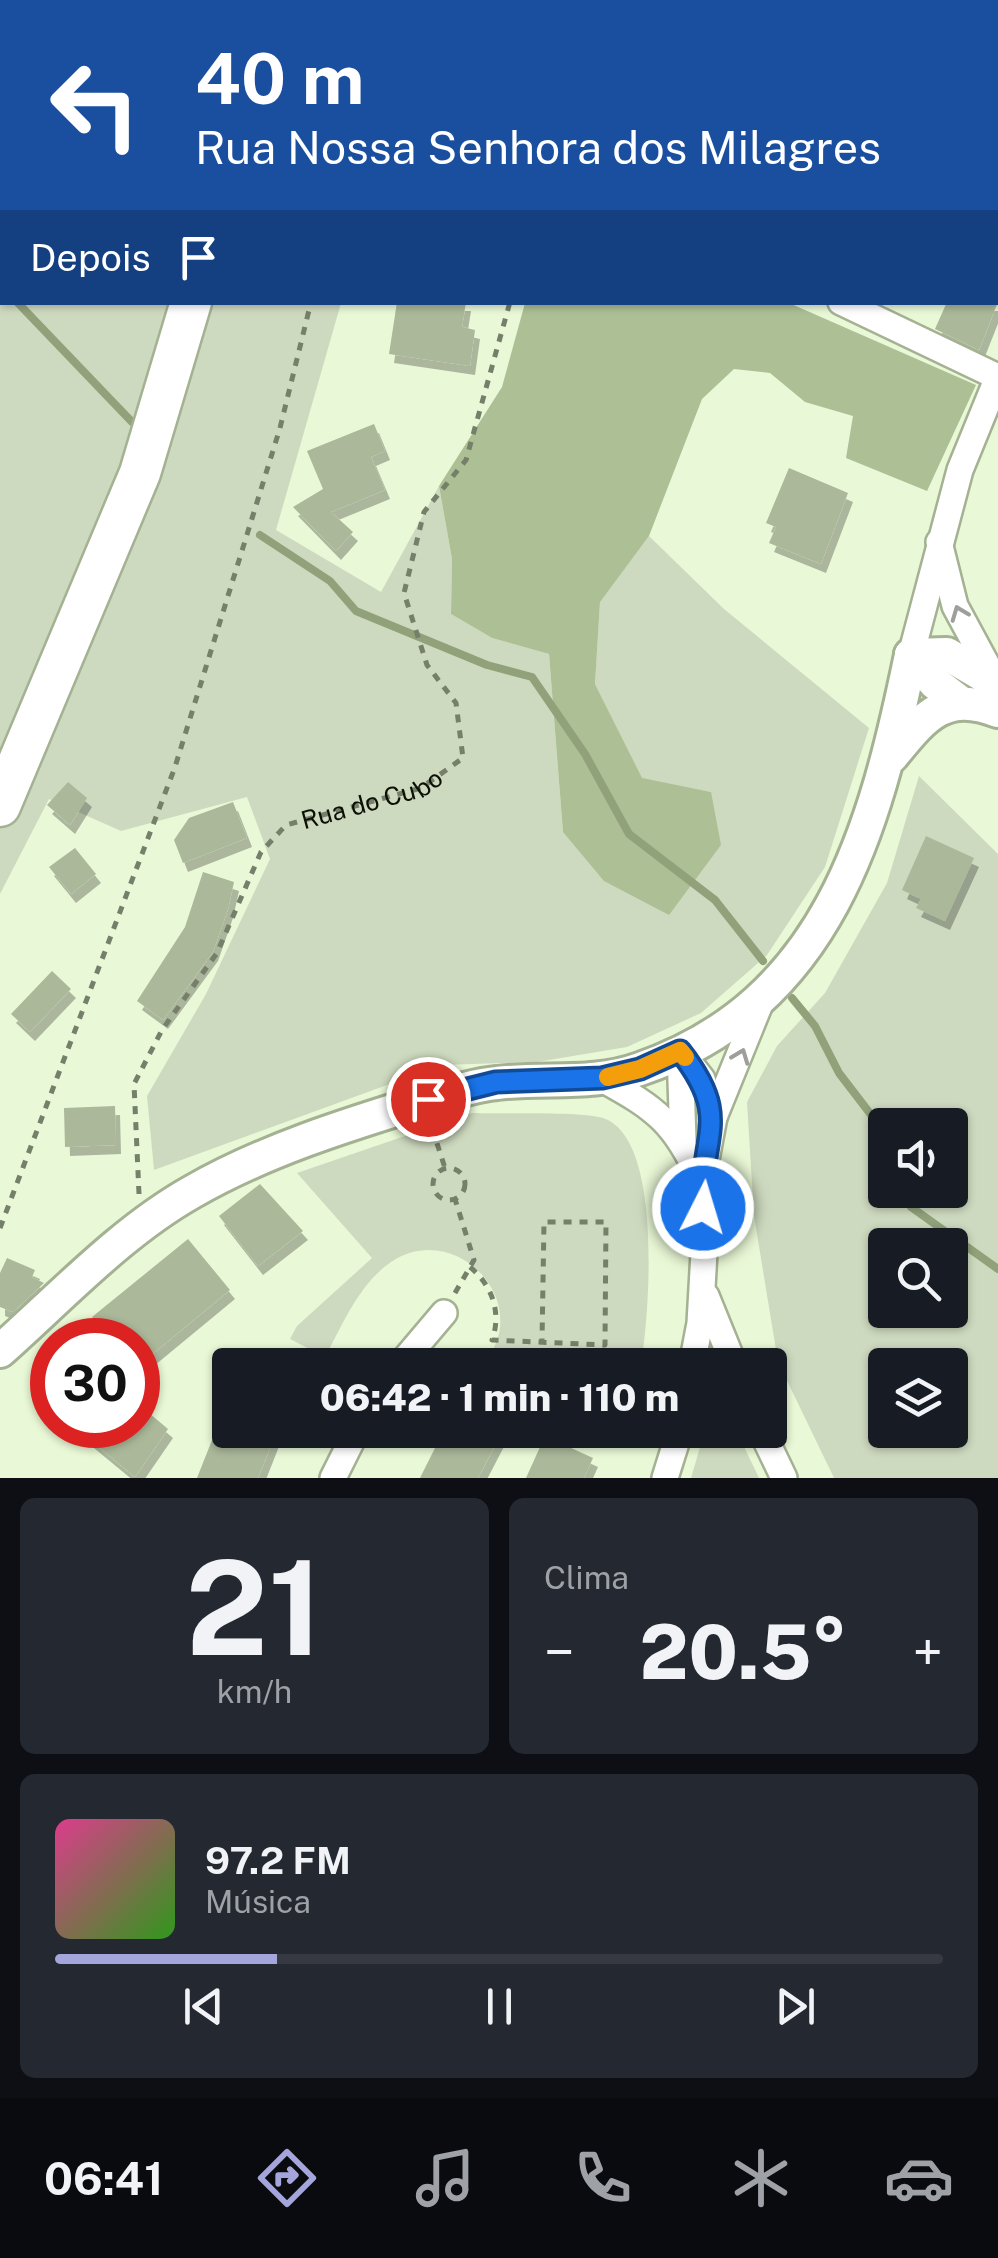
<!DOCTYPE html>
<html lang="pt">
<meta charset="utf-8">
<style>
body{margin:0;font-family:"Public Sans",sans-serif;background:#242831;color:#f1f3f6;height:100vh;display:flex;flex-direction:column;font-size:38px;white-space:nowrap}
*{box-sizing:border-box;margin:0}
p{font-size:32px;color:#9ea1a6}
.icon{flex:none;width:55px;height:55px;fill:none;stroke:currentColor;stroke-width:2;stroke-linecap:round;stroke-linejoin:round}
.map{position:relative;height:1478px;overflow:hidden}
.side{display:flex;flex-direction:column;gap:20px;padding:20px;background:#0d0f14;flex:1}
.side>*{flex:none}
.guide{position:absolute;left:0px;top:0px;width:1000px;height:305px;box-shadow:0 2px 8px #0004;background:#1a4fa0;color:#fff;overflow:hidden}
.fabs{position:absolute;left:868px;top:1108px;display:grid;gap:20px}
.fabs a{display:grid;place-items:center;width:100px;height:100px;border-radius:10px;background:#171b24;box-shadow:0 2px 8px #0004;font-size:50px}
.speed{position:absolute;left:30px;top:1318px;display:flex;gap:20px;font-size:50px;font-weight:700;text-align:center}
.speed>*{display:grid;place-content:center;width:130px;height:130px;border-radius:50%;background:#171b24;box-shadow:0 2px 8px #0004;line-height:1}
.speed .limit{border:15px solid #d22;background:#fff;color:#111}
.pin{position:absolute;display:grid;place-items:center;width:85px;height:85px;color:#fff;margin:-42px;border:5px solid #fff;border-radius:50%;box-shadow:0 2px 10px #0007}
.me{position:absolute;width:110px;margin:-55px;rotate:5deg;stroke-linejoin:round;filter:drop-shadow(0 0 8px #0008)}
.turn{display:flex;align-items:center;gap:35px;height:210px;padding:0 30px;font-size:45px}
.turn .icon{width:130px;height:130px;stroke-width:2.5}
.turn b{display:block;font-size:70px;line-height:85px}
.then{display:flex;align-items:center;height:95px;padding:0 30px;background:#0003;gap:20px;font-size:38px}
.big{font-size:75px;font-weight:800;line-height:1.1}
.side .widget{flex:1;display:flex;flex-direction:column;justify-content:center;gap:15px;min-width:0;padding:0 35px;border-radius:15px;background:#242831}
.side .dial{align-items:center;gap:0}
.dial b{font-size:130px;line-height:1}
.song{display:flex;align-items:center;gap:30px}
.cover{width:120px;height:120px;border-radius:15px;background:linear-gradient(135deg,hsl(330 70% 55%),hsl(110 70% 35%))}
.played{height:10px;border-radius:5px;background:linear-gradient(90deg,#a4a5db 25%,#363941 25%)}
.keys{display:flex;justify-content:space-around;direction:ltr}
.heat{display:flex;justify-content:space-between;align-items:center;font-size:55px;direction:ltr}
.side .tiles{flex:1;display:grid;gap:20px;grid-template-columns:1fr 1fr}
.widget:last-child{grid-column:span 2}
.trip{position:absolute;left:212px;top:1348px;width:575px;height:100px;border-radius:10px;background:#171b24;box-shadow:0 2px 8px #0004;font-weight:800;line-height:100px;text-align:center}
.tabs{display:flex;height:160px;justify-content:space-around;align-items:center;background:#090b0e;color:#9ea1a6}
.tabs .icon{width:70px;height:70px}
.tabs .on{color:#a4a5db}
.tabs b{font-size:45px;color:#f1f3f6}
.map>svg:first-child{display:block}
.green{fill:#cedabf;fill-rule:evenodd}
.forest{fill:#adbf95}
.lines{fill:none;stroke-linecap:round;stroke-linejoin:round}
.stream{stroke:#91a27a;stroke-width:8}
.building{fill:#abb899;filter:url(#shadow)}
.minor-casing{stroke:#a4b192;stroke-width:30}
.tertiary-casing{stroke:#a4b192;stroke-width:38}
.primary-casing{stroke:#a4b192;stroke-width:45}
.path{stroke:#767f69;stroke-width:5;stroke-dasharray:8 8;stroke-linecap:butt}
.minor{stroke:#fff;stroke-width:25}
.tertiary{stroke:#fff;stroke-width:32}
.primary{stroke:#fff;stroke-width:40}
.oneway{stroke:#9d9f9b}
.route-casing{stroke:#114b97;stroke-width:25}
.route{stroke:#1a73e8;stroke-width:18}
.slow{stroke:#f59e0b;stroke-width:18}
.labels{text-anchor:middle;stroke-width:9;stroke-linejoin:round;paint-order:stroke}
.street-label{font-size:25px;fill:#0b0f05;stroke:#fefefe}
</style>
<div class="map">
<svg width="998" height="1478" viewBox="0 0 998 1478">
<defs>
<filter id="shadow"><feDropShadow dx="5" dy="9" stdDeviation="0" flood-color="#0004"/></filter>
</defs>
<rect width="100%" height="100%" fill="#e9f8d6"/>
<g class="green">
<polygon points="0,0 37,2 2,2 2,302 341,303 276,530 381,592 439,486 452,559 451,614 492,638 549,654 563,832 711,792 642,779 595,684 600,601 649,536 724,609 869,728 825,867 767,955 701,1013 627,1047 537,1062 442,1065 154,1170 147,1096 206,994 270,859 247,797 121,831 49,799 0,894"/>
<path d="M 919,776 L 998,854 L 998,1478 L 834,1478 L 778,1362 L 754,1216 L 747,1102 L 777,1046 L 825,993 L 887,883 ZM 885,1125 L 950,1125 L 950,1190 L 885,1190 ZM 885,1245 L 950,1245 L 950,1310 L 885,1310 ZM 885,1365 L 950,1365 L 950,1430 L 885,1430 Z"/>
<path d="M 472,1113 C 501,1114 580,1111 603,1118 C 664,1138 649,1316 641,1365 L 482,1365 C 537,1305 457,1218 391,1262 C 359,1284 343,1324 325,1357 L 290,1339 L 297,1326 L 372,1258 L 297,1173 Z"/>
<polygon points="705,1430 736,1430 759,1478 691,1478"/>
</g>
<polygon class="forest" points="525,303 789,303 976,385 927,491 846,458 853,416 805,402 770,373 734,369 702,399 649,536 600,602 595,684 642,778 711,792 721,845 669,915 604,881 563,832 549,654 492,638 451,614 452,559 439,486 502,387"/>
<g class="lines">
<g class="stream">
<polyline points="0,271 2,276"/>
<polyline points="17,302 132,422"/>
<polyline points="260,535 330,581 356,611 487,665 532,677 585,754 629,834 715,900 763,961"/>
<polyline points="792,998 815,1026 839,1073 885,1133"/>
<polyline points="906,1190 911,1207 998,1269"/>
</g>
</g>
<g class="building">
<polygon points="397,302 466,302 462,327 475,330 470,366 389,354"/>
<polygon points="947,302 998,302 979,350 935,329"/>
<polygon points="374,424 385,451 371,457 385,490 331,512 353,532 336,551 293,507 323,489 307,451"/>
<polygon points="789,468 848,493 821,564 769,543 776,527 766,523"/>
<polygon points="68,782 87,798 70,825 47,805"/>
<polygon points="233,802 247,838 183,863 174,840 189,818"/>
<polygon points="926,836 974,858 945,921 916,908 921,899 902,890"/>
<polygon points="75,848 96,874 71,894 49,867"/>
<polygon points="203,872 234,882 228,909 213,952 163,1020 137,1001 185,927"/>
<polygon points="52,971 71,989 30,1032 11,1014"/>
<polygon points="115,1106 116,1145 65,1147 64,1108"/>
<polygon points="260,1184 303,1231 258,1266 219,1216"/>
<polygon points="188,1239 230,1290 138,1366 138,1340 112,1340 92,1317"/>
<polygon points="7,1258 35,1270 32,1277 44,1283 13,1312 0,1307 0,1273"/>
<polygon points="149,1413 168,1429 135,1477 72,1425 138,1425"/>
<polygon points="216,1430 277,1430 258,1478 197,1478"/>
<polygon points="444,1430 503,1430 478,1478 420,1478"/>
<polygon points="545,1436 593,1458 584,1478 526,1478"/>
</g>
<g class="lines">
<defs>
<g id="minor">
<polyline points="481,0 482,2"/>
<polyline points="841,302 998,377"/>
<polyline points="939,542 955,606 995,680"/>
<polyline points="911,655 960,470 998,377"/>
<polyline points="680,1051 702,1079 714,1117 702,1181 705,1235 700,1323 692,1365"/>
<polyline points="680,1051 683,1141"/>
<path d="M 602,1079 C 659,1110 673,1122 702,1181"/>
<polyline points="714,1117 764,994"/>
<polyline points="706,1296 734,1365"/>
<polyline points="400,1365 444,1313"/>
<polyline points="761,1430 784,1478"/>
<polyline points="333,1478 357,1430"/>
<polyline points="665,1478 680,1430"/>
</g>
<g id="tertiary">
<polyline points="911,655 947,654 998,684"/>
<polyline points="911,655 935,683 960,702"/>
<path d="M 892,756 C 924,717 944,690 998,711"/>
<path d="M 0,1351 C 61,1297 121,1232 192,1192 C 263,1151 346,1125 424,1101 C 447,1094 474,1085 497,1083 C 546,1077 593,1086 640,1069 C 829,1004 875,829 911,655"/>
</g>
<g id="primary">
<polyline points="269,2 270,0"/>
<polyline points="0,806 140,473 191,302"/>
</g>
</defs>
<use href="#minor" class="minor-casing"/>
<use href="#tertiary" class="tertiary-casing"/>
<use href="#primary" class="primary-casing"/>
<g class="path">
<polyline points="399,2 400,0"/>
<polyline points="432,1128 445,1168"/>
<circle cx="449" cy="1184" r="16"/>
<path id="s1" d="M 139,1194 L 134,1084 L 162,1030 L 217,953 L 261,852 L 286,825 L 421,788 L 463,758 L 456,703 L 427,665 L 404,593 L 424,512 L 466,460 L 510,302"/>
<polyline points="0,1228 175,767 280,428 311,302"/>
<path d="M 470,1267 C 492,1285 502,1313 492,1340 L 605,1345 L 606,1222 L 544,1222 L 542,1341"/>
<polyline points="455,1293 474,1260 455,1199"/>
</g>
<use href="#minor" class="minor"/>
<use href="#tertiary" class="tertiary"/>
<use href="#primary" class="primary"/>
</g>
<defs><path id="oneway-chevron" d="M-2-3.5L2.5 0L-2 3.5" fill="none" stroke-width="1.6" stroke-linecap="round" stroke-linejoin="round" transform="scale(2.5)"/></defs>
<g class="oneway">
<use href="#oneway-chevron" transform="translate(959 613) rotate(-111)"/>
<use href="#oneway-chevron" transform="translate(741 1056) rotate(-69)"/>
</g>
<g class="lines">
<defs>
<path id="route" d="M 428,1099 L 496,1082 L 602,1078 L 640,1069 L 680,1051 C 734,1120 699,1134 703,1208"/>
</defs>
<use href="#route" class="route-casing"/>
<use href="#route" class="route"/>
<polyline class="slow" points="608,1077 640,1069 680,1051 685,1057"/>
</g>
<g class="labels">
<g class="street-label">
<text dy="9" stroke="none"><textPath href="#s1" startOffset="502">Rua do Cubo</textPath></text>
</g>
</g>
</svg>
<div class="fabs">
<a><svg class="icon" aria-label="sound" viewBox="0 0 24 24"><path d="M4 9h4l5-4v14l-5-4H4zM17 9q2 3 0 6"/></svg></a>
<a><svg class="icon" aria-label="search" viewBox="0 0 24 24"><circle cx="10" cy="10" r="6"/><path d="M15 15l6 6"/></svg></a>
<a><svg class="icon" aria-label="layers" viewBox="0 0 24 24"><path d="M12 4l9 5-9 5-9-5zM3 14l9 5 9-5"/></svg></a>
</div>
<div class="speed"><div class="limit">30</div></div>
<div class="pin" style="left:428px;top:1099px;background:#d93025"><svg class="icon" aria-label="arrive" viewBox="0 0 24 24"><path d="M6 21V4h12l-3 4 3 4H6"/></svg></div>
<svg class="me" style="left:703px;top:1208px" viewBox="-20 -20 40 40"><circle r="17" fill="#1a73e8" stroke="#fff" stroke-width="3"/><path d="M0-11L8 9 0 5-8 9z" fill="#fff"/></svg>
<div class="trip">06:42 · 1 min · 110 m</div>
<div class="guide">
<div class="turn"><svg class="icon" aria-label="left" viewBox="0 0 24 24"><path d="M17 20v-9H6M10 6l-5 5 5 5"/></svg><div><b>40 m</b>Rua Nossa Senhora dos Milagres</div></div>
<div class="then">Depois<svg class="icon" aria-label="arrive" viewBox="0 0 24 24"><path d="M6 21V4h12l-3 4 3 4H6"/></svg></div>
</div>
</div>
<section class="side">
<div class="tiles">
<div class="widget dial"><b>21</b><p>km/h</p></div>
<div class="widget"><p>Clima</p>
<div class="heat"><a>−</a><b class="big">20.5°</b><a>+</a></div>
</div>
<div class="widget">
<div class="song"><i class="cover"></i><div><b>97.2 FM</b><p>Música</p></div></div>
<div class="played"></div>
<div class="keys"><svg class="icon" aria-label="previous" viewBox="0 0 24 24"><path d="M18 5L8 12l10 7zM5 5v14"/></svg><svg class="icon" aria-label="pause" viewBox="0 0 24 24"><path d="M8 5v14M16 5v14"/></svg><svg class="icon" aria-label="next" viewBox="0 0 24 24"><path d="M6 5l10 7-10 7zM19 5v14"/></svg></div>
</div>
</div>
</section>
<nav class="tabs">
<b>06:41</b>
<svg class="icon on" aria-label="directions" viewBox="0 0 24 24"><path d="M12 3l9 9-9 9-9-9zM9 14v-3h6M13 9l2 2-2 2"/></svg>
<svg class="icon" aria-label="music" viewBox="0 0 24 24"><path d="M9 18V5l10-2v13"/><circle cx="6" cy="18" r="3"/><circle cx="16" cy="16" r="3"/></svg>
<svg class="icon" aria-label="phone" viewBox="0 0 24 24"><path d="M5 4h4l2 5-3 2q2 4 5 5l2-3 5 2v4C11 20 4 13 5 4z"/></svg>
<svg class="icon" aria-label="climate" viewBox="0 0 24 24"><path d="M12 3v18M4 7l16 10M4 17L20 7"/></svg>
<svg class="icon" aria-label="car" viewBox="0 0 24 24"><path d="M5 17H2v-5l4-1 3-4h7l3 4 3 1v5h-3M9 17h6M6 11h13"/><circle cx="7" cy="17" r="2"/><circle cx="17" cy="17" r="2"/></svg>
</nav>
